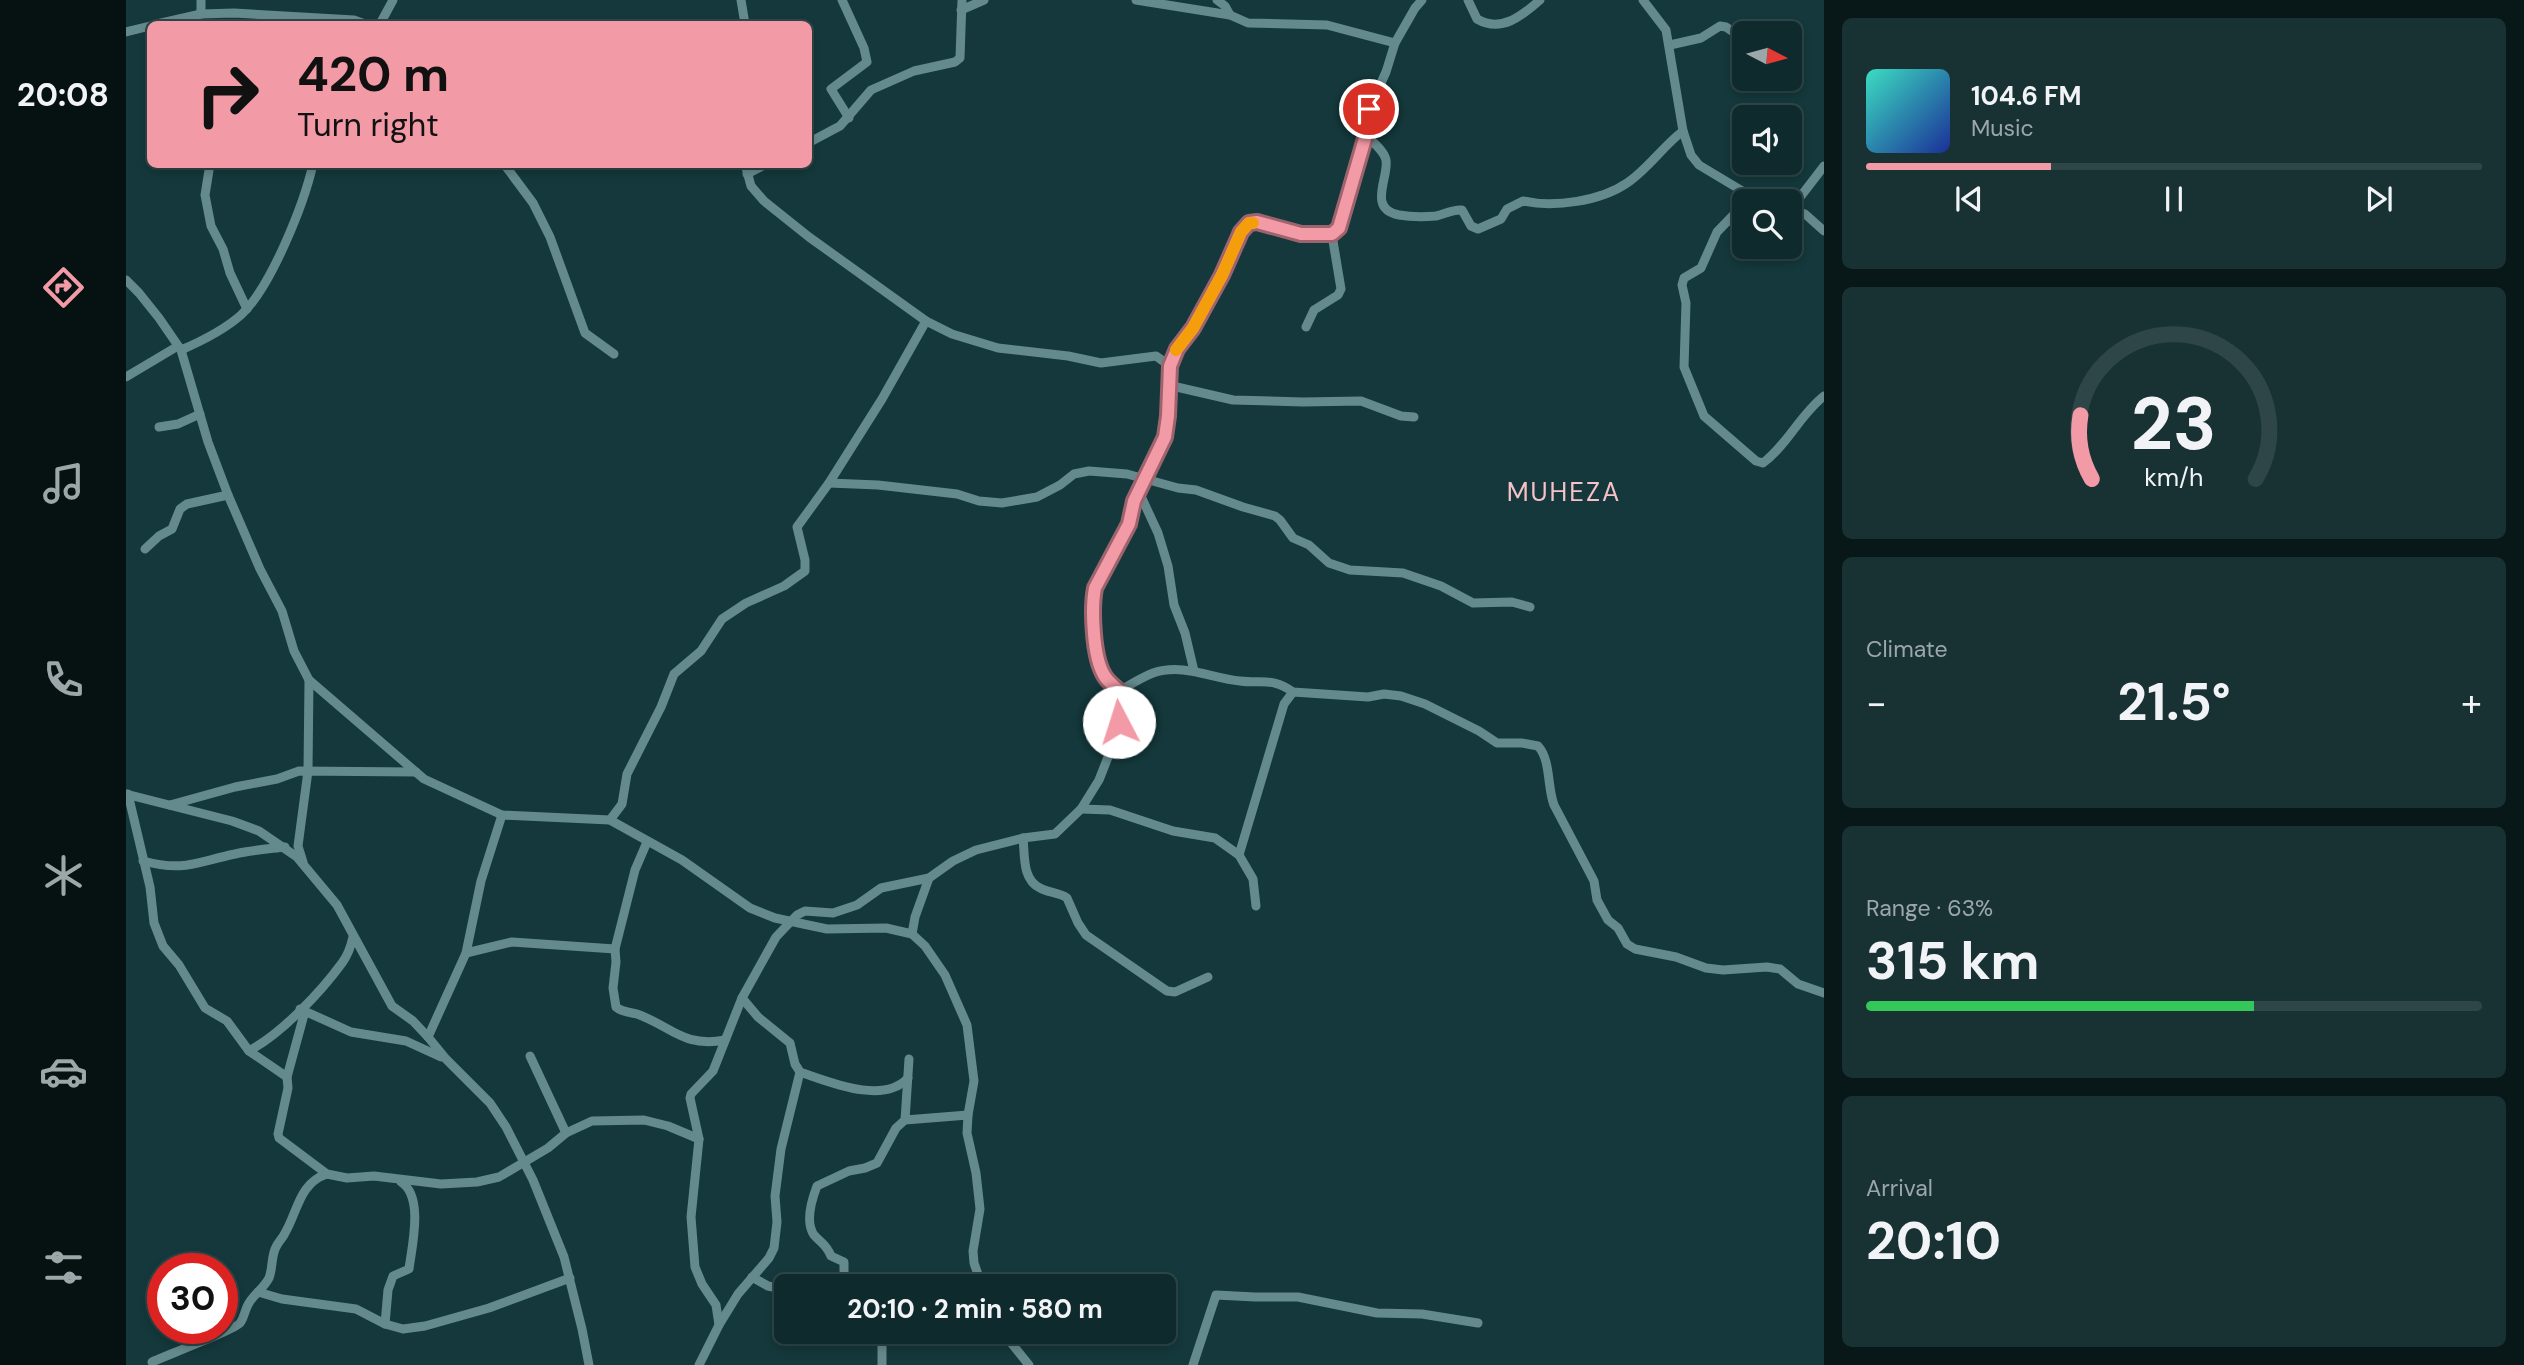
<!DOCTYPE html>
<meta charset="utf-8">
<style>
body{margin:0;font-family:"DM Sans",sans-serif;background:#183234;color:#f1f3f6;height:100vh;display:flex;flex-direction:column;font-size:26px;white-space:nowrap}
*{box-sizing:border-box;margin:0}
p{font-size:23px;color:#9ba7a9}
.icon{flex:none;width:38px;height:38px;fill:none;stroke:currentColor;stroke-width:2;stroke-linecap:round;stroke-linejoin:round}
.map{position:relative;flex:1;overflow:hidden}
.side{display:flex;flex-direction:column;gap:18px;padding:18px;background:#081718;width:700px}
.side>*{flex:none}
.hud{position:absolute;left:21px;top:21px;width:665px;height:147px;border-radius:10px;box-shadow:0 4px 10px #0003,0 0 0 2px #2f4648;background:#f39aa7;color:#111;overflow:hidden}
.needle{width:46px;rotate:96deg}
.fabs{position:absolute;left:1606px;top:21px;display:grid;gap:14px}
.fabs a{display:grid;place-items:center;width:70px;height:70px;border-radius:10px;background:#0f2a2c;box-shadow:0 4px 10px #0003,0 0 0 2px #2f4648;font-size:35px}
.speed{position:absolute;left:21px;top:1253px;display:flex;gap:14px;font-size:35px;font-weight:700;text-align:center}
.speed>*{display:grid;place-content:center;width:91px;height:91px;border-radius:50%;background:#0f2a2c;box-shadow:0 4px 10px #0003,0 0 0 2px #2f4648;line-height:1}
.speed .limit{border:10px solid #d22;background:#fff;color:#111}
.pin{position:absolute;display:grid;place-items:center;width:60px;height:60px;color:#fff;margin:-30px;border:4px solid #fff;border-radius:50%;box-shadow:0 2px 7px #0007}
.me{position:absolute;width:77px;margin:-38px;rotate:355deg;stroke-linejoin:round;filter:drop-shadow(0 0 5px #0008)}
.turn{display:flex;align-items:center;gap:24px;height:147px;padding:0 35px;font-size:32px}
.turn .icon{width:91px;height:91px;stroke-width:2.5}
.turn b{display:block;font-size:49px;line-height:60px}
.big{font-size:52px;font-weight:700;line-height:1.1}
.side .tile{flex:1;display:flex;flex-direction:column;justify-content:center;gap:10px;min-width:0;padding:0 24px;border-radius:10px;background:#183234}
.side .dial{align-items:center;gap:0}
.dial svg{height:182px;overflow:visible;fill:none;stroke:#2f4648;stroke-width:7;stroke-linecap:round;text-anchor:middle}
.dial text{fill:#f1f3f6;stroke:none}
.song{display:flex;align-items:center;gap:21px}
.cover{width:84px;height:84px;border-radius:10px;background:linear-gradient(135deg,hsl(170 70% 55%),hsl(230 70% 35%))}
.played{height:7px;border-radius:4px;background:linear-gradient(90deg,#f39aa7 30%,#2f4648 30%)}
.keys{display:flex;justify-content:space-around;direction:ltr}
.heat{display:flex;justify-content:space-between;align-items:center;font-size:38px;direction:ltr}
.charge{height:10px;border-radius:5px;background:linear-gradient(90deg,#34c759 63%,#2f4648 0)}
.trip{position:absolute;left:648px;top:1274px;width:402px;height:70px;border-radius:10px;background:#0f2a2c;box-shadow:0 4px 10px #0003,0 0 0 2px #2f4648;font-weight:700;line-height:70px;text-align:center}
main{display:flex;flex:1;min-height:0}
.tab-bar{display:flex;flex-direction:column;width:126px;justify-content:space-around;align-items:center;background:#061112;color:#9ba7a9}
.tab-bar .icon{width:49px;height:49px}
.tab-bar .active{color:#f39aa7}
.tab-bar b{font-size:32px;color:#f1f3f6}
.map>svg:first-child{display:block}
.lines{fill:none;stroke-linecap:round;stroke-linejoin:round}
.minor{stroke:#658a8d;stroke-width:9}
.route-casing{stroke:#9e646d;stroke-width:18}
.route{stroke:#f39aa7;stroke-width:12}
.slow{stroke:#f59e0b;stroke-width:12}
.labels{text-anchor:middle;stroke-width:7;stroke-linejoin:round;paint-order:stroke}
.quarter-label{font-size:26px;letter-spacing:2px;fill:#f6c2c8;stroke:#14383b}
</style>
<main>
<nav class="tab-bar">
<b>20:08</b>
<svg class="icon active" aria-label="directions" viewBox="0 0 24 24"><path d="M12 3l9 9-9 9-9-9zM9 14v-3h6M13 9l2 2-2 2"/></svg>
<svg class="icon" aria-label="music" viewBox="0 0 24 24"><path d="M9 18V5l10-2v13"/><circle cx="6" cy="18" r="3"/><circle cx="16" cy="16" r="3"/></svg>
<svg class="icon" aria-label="phone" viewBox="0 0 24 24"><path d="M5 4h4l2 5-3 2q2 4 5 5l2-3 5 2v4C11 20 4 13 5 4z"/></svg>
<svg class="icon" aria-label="climate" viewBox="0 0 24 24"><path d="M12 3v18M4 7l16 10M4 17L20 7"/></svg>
<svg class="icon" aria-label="car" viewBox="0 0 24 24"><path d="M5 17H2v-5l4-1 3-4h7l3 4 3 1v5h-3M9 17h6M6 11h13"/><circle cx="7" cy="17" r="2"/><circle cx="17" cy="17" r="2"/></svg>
<svg class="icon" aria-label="filters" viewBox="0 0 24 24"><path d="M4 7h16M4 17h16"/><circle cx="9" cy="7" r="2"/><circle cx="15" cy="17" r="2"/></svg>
</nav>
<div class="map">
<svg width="1698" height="1365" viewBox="0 0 1698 1365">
<rect width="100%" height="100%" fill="#14383b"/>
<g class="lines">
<g class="minor">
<polyline points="75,0 75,14"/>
<polyline points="615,0 619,24"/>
<polyline points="716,0 738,48 741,62 705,89 723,118"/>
<polyline points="1010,0 1104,15 1122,23 1201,25 1269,43"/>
<polyline points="1091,0 1099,6 1104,15"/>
<path d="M 1342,0 L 1351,19 C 1375,33 1396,16 1414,0"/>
<polyline points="1517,0 1540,30 1557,131 1565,155 1573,165 1633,201"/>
<polyline points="835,10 858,0"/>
<polyline points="31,24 75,14 108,13 228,20 239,24"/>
<polyline points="254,24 267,0"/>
<polyline points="0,32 24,26"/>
<polyline points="1544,45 1575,38 1594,26 1600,27 1619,40"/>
<path d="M 1240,135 C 1246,142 1258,150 1260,160 C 1263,178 1241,209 1273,215 C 1285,217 1298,217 1310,216 C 1319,214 1327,209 1336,210 L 1345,226 L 1352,229 L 1375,219 L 1381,209 L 1397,201 C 1428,208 1475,201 1501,183 C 1522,169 1537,146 1557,131"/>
<polyline points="682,143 714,126 745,90 788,71 829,62 834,58 836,0"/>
<polyline points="84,164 79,195 85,226 97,249 104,273 121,309"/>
<polyline points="378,164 407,203 424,237 459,333 488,354"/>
<polyline points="619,164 625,186 638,201 683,237 800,321 826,334 872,348 942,356 975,363 1030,356 1044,366"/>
<polyline points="621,174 640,164"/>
<path d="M 1619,203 L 1591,232 L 1575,268 L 1558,278 L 1556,285 L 1560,303 L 1558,367 L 1578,416 L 1630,461 L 1637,463 C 1661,445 1674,415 1698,396"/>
<polyline points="1664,209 1679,214 1698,231"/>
<polyline points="1665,209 1698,166"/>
<polyline points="0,280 13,293 33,318 55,350 82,442 102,495 134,569 156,611 168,651 183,680 298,779 376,815 484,820 556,860 624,908 649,918 701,929 760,928 786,934 799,946 819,975 841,1025 848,1081 842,1115 841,1133 850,1173 854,1209 847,1251 848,1263 856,1286"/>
<polyline points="1180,327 1188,310 1212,295 1215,289 1206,235"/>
<path d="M 55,350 C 76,341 98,330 115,315 C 145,287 178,204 187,164"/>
<polyline points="0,377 52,346"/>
<polyline points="1042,385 1107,400 1177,402 1235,401 1275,416 1288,417"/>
<polyline points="33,427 52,424 74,414"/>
<polyline points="703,483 752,485 831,494 853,501 876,503 911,497 934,485 948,474 963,471 1001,474 1052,488 1070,490 1117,507 1149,516 1154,520 1167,538 1183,545 1203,563 1224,570 1277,573 1315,586 1347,603 1386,602 1404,607"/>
<polyline points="1013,492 1032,533 1042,566 1048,605 1059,633 1068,671"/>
<polyline points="19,549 33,536 46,529 54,509 61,504 102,495"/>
<path d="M 993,691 C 1004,685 1016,677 1027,673 C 1057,663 1085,678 1114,681 C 1136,684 1147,677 1167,692 L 1242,697 L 1258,694 L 1275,696 L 1299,704 L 1353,731 L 1371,743 L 1396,743 L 1412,746 C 1425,760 1421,787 1428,805 L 1468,881 L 1471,900 L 1482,920 L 1492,928 L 1501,944 L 1509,949 L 1550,957 L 1580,968 L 1597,970 L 1641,967 L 1654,969 L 1672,984 L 1698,993"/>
<polyline points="0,794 106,821 133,831 171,857 211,905 266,1006 287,1021 302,1037 320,1059 364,1103 380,1127 407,1180 438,1257 456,1329 463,1365"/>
<polyline points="2,794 24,887 28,923 37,946 53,965 79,1008 101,1021 123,1051 161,1077"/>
<polyline points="44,805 109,787 151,779 173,771 290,772"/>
<polyline points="955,809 984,810 1047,831 1089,838 1113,855 1127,879 1130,906"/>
<polyline points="484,820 496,804 501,774 535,707 548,674 575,651 596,619 620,603 658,586 679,571 679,560 671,527 703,483 756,399 800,321"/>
<path d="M 897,838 C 899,856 896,879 914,888 C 923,893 933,892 941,898 L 952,923 L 960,935 L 1041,991 L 1049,992 L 1082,977"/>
<path d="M 521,842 L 509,870 L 489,949 L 490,962 L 487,988 L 490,1007 C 496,1012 503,1012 511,1014 C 545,1026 557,1048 599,1040"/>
<polyline points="1113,855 1158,704 1167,692"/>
<path d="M 17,861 C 58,872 70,862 109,854 C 126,850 142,849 159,847"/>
<polyline points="177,862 172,846 182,771 183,680"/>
<polyline points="786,934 789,917 803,878"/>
<polyline points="340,953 386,942 489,949"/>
<path d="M 616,998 L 632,1017 L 664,1043 L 669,1064 L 674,1072 C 704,1082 757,1105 782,1078"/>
<polyline points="174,1009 225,1032 280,1041 315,1057"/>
<polyline points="179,1011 161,1077 162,1088 152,1134 153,1138 201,1174 221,1178 248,1176 315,1184 351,1182 373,1177 422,1148 440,1133 466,1121 518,1120 542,1126 573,1139"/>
<polyline points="302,1037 340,953 355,881 376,815"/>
<path d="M 123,1051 C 156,1033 194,993 216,963 C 222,955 225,946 227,937"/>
<polyline points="404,1056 440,1133"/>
<polyline points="779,1120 783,1059"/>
<polyline points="626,1277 642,1286 660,1290"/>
<path d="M 718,1286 L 718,1262 L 705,1256 C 700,1244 696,1244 688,1235 C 679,1222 686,1199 691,1186 L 723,1171 L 739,1168 L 751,1163 L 770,1128 L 779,1120 L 842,1115"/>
<polyline points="834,1286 839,1283 855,1284"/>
<polyline points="132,1292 156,1299 230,1309 259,1324 277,1329 299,1326 363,1308 444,1278"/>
<path d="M 259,1324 L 262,1290 L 267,1276 L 283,1269 C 286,1246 298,1196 275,1182"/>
<polyline points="593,1325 612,1294 643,1258 648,1248 651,1222 649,1196 655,1149 674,1072"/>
<polyline points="879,1332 886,1344 903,1365"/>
<path d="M 26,1362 C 39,1356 110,1329 114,1323 C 118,1318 119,1309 123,1303 C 128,1294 138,1288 143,1278 C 147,1268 145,1256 150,1247 C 152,1242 157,1238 159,1233 C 172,1211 173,1183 201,1174"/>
<path d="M 573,1365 L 593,1325 L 590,1305 L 576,1284 L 569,1267 L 565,1217 L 573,1139 L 564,1098 L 565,1094 L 587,1071 L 616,998 L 650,937 L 671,915 L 679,911 L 707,913 L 731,905 L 755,888 L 803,878 L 827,861 L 850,850 L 897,838 L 929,834 L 955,809 L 973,780 L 986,747 L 993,721 L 993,691 C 988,686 981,681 978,675 C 967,657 965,609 969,588 L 1003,524 L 1008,501 L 1039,437 L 1042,416 L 1044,366 L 1051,349 L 1067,328 L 1096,275 L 1115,232 L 1123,223 L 1131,222 L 1175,234 L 1206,235 L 1213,227 L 1240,135 L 1243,109 L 1260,72 L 1269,43 L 1289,8 L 1296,0"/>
<polyline points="756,1365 756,1332"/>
<polyline points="1067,1365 1090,1295 1129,1297 1172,1297 1251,1313 1296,1314 1352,1323"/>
</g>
</g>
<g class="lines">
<defs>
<path id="route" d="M 993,722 L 993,691 C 988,686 981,681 978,675 C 967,657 965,609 969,588 L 1003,524 L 1008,501 L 1039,437 L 1042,416 L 1044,366 L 1051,349 L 1067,328 L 1096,275 L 1115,232 L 1123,223 L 1131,222 L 1175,234 L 1206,234 L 1213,228 L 1240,135 L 1243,109"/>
</defs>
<use href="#route" class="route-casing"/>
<use href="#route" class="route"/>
<polyline class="slow" points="1050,350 1067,328 1096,275 1115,232 1123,223 1127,223"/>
</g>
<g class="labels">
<g class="quarter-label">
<text x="1438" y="501">MUHEZA</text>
</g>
</g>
</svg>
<div class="fabs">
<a><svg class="needle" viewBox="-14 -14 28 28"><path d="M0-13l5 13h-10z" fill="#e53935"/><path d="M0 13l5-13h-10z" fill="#9ba7a9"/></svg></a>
<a><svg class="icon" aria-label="sound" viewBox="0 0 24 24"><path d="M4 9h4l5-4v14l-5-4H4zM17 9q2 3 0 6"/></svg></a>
<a><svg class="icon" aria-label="search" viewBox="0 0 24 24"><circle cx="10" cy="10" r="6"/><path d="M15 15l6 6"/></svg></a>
</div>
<div class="speed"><div class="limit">30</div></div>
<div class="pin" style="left:1243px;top:109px;background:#d93025"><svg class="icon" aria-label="arrive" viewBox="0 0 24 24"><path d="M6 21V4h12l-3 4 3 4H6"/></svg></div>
<svg class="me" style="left:993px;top:722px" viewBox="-20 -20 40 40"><circle r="19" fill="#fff"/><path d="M0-13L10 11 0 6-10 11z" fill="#f39aa7"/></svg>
<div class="trip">20:10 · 2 min · 580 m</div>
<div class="hud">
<div class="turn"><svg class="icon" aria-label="right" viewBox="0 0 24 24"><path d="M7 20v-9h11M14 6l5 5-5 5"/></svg><div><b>420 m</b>Turn right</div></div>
</div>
</div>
<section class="side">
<div class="tile">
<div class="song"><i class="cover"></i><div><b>104.6 FM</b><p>Music</p></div></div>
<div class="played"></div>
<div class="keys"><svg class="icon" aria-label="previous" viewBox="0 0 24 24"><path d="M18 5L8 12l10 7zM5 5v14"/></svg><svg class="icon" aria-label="pause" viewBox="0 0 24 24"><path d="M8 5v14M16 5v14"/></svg><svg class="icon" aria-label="next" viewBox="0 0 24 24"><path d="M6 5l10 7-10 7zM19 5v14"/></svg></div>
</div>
<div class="tile dial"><svg viewBox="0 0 100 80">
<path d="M14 69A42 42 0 1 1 86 69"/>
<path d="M14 69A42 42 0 0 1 9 41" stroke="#f39aa7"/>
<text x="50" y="56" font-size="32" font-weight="700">23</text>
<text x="50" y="72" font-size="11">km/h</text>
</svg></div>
<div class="tile"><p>Climate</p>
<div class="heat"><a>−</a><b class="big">21.5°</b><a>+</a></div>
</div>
<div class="tile"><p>Range · 63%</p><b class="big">315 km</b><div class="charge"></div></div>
<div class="tile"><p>Arrival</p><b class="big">20:10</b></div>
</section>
</main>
